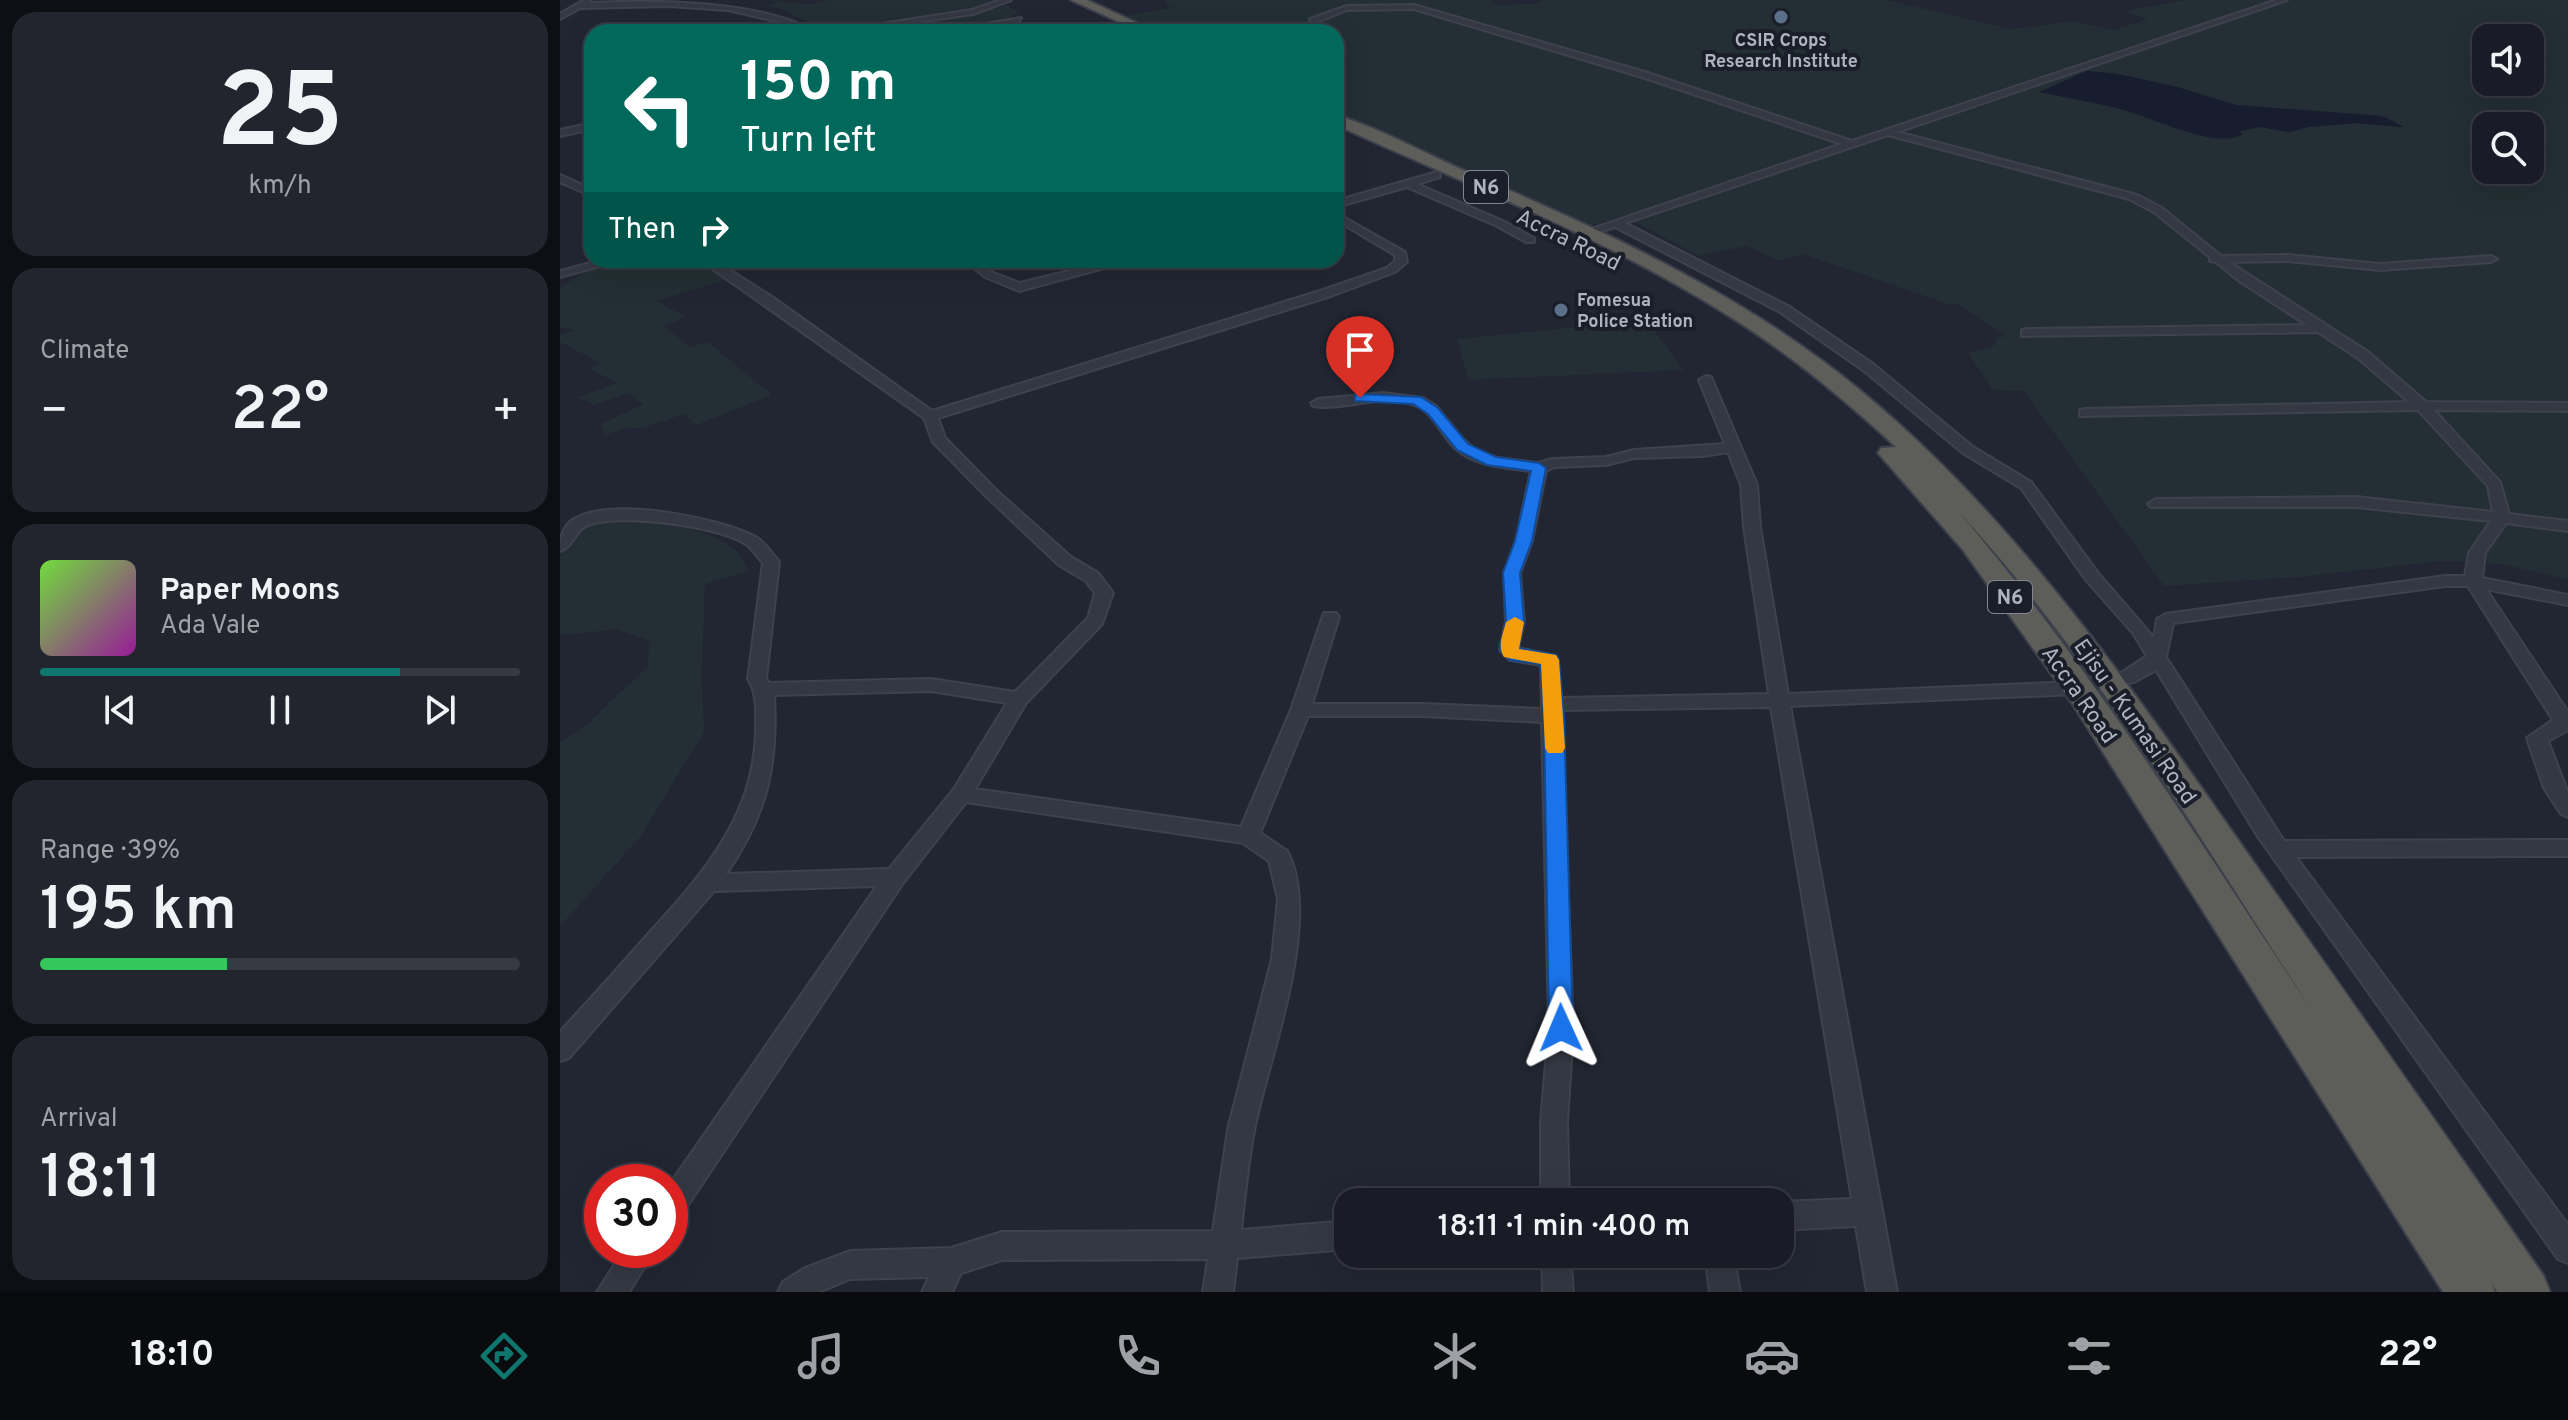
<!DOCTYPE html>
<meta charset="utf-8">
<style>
body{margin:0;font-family:Overpass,sans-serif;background:#22252e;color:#f1f3f6;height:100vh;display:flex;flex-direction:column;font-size:30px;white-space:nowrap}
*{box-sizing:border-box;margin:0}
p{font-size:26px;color:#9fa1a7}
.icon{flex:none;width:44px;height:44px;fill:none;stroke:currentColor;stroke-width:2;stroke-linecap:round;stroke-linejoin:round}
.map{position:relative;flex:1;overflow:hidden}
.sheet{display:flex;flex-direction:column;gap:12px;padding:12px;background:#0e0f15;width:560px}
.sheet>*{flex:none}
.top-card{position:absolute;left:24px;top:24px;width:760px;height:244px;border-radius:24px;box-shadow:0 8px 32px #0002,0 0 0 2px #373a43;background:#00695c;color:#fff;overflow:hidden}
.tools{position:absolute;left:1912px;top:24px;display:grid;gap:16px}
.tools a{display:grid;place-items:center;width:72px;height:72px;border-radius:16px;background:#191c26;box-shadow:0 8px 32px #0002,0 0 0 2px #373a43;font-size:40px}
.speed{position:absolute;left:24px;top:1164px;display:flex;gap:16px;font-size:40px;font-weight:700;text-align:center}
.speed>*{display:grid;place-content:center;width:104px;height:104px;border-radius:50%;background:#191c26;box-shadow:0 8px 32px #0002,0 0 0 2px #373a43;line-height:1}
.speed .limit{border:12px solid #d22;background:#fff;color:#111}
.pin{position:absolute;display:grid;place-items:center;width:68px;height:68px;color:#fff;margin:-82px -34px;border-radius:50% 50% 50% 0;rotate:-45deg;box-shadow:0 0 8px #0007}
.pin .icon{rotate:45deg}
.me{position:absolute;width:88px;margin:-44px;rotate:359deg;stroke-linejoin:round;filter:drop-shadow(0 0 6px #0008)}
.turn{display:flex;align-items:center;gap:28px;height:168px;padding:0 24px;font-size:36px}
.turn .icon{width:104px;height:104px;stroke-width:2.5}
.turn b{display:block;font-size:56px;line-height:68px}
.then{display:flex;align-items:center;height:76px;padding:0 24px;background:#0003;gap:16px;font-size:30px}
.big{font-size:60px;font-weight:600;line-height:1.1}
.sheet .tile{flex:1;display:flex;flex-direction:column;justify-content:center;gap:12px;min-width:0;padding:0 28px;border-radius:24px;background:#22252e}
.sheet .dial{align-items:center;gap:0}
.dial b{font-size:104px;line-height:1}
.song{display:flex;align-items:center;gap:24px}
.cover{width:96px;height:96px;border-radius:12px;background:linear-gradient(135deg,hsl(100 70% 55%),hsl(300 70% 35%))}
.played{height:8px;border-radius:4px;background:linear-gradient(90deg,#0f766e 75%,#373a43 75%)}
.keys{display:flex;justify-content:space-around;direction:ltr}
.heat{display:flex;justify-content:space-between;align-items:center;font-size:44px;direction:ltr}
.charge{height:12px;border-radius:6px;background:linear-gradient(90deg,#34c759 39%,#373a43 0)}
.trip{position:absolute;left:774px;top:1188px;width:460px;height:80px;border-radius:24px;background:#191c26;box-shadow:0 8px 32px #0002,0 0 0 2px #373a43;font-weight:600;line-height:80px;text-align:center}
.dock{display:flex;height:128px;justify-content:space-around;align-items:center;background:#0a0b0f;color:#9fa1a7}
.dock .icon{width:56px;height:56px}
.dock .on{color:#0f766e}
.dock b{font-size:36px;color:#f1f3f6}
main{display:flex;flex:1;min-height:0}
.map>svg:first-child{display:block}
.green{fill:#232f34;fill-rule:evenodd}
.water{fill:#171d2e}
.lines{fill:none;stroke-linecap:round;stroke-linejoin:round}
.minor-casing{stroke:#3e424d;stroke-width:4}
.trunk-casing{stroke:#3c404b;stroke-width:4}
.minor{fill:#343843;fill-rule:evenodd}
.trunk{fill:#5d5d5a;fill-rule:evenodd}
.route{fill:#1a73e8;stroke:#114b97;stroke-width:2}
.slow{fill:#f59e0b}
.service-dot{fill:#5c6f8a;stroke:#1a1e28;stroke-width:3}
.labels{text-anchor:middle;stroke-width:8;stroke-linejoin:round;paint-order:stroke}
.far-poi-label{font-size:18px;font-weight:bold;fill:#aeb3c0;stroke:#1a1e28}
.shield{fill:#1a1e28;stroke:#828692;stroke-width:2}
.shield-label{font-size:20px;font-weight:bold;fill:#aeb3c0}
.street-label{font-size:22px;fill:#aeb3c0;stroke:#1a1e28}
</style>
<main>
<section class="sheet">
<div class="tile dial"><b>25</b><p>km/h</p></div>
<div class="tile"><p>Climate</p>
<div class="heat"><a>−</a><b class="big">22°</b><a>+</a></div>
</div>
<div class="tile">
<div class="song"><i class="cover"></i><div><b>Paper Moons</b><p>Ada Vale</p></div></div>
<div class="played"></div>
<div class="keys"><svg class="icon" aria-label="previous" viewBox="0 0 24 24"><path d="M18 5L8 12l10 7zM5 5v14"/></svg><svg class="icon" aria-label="pause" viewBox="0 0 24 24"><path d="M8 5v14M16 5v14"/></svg><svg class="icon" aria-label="next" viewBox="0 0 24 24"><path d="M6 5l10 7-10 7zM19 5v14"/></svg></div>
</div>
<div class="tile"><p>Range · 39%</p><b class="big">195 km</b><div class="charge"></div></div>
<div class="tile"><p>Arrival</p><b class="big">18:11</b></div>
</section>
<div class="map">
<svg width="2008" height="1292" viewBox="0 0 2008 1292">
<rect width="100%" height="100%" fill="#212632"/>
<g class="green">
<polygon points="201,0 250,4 270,0 442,0 431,6 438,9 445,4 461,14 451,16 456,19 377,32 264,32 222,9 206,6 218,2"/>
<path d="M 604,0 L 930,0 L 934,5 L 975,4 L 983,0 L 1327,0 L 1452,29 L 1514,21 L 1553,30 L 1588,19 L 1563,11 L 1625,0 L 2008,0 L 2008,580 L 1943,564 L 1883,561 L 1740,577 L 1604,586 L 1464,391 L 1433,390 L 1408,353 L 1435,345 L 1436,338 L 1447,336 L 1397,304 L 1388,304 L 1242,254 L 1219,261 L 1186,246 L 1139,256 L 1064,216 L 1028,226 L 776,111 L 776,32 L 603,32 L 566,15 L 610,8 ZM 1926,38 L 1970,38 L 1970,82 L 1926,82 ZM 1527,71 L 1558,74 L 1617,87 L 1676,105 L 1822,116 L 1844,127 L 1796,123 L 1748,127 L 1730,132 L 1700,127 L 1679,131 L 1609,126 L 1561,109 L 1480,92 ZM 1926,126 L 1970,126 L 1970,170 L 1926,170 Z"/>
<polygon points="70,260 136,260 166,280 97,301 126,317 104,326 129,347 148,342 212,395 136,425 125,414 79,429 70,427 45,435 41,424 83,404 69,393 33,405 19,397 57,383 28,368 40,363 0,342 0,335 14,330 0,327 0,288 31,268"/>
<polygon points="1086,320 1124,370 908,380 897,339"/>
<path d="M 62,519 C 101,524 177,527 188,572 L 145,584 L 142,675 L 144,732 L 81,836 L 0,926 L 0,742 L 25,726 L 87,667 L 90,641 L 56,629 L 8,635 L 0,633 L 0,555 L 18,529 Z"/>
</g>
<path class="water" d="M 1527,71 L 1558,74 L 1617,87 L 1676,105 L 1822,116 L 1844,127 L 1796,123 L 1748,127 L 1730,132 L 1700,127 L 1680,131 L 1682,135 C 1652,149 1595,118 1564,110 C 1536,102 1507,98 1479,92 Z"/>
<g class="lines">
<defs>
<g id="minor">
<path d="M 24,0 L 30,0 L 28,3 C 94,0 198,0 257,32 L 246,32 L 223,23 L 168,10 L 109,6 L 20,8 L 0,19 L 0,14 Z"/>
<polygon points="441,0 451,0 413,14 288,32 269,32 412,10"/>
<path d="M 1717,0 L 1727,0 L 1337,132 L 1577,195 L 1602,208 L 1661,256 L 1728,255 L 1820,264 L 1931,256 L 1937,259 L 1931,262 L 1820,270 L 1728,261 L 1669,262 L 1808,352 L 1866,402 L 2008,403 L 2008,411 L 1874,410 L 1940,482 L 1949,514 L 2008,521 L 2008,531 L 1946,523 L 1925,553 L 1922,578 L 2008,595 L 2008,605 L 1926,589 L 2008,712 L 2008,730 L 1988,741 L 2008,793 L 2008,817 L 2001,814 L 1984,788 L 1967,738 L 1993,720 L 1908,586 L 1885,586 L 1613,623 L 1606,657 L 1724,841 L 2008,840 L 2008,856 L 1736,857 L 2008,1225 L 2008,1263 L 1998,1259 L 1697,835 L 1596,670 L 1574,682 L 1517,694 L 1230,706 L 1337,1292 L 1307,1292 L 1296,1226 L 1220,1230 L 1220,1202 L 1292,1199 L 1211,707 L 1001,710 L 1013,1028 L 1007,1122 L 1009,1202 L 981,1202 L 981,1122 L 989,1028 L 982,722 L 863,716 L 748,716 L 700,833 L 727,851 C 763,918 710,1054 695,1126 C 688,1160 685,1196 681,1230 L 788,1221 L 788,1249 L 677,1258 L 673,1292 L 643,1292 L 648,1259 L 442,1260 L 401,1273 L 392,1292 L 362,1292 L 369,1277 L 290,1279 L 259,1292 L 218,1292 L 223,1282 L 245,1268 L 290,1251 L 391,1248 L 442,1232 L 653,1231 L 668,1129 L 712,959 L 718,899 L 709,861 L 683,843 L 406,802 L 343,883 L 120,1217 L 110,1221 L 110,1184 L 317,886 L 154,891 L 9,1058 L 0,1061 L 0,1032 C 30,999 60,966 90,932 C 144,873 194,816 196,732 C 196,713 198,695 188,679 L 203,563 C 198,557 192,548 186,544 C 159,526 56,512 26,526 C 15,531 13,547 0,551 C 0,539 2,526 14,519 C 54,497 154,517 194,536 C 203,540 213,554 219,562 L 206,679 L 209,683 L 371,679 L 455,692 L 528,618 L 535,593 L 526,581 L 499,565 L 427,497 L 373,442 L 364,418 L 140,260 L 154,260 L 212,297 L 372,411 L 763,290 L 827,268 L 835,261 L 835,255 L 776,220 L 776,213 L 845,252 L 847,262 L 835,272 L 771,296 L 378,418 L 385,438 L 437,491 L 511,557 L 538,573 L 553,593 L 542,624 L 466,703 L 415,789 L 681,827 L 731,710 L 764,613 L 776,613 L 779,617 L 752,704 L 863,704 L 982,709 L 981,665 L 950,660 L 940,650 L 946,621 L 944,573 L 956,541 L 971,471 C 945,468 914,466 895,448 C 880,434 873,410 852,404 C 820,393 785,411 753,406 L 751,403 L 758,399 L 823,393 L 863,398 L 876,406 L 901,437 L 914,449 L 938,458 L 978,463 L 992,459 L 1046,457 L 1074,450 L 1165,444 L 1139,380 L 1146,376 L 1151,377 L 1197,485 L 1200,527 L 1228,694 L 1517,682 L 1561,673 L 1587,656 L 1573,633 L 1526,580 L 1461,488 L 1403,453 L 1303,370 L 1220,312 L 1055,227 L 1025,236 L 1020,233 L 1282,144 L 1082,77 L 854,9 L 787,10 L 757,22 L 760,25 L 754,32 L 746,32 L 752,25 L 750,19 L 787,6 L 854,5 L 1088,73 L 1292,141 ZM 1328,135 L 1569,199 L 1594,212 L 1650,257 L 1650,261 L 1656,262 L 1678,280 L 1747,325 L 1466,329 L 1462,330 L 1462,336 L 1758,332 L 1798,358 L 1849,402 L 1525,409 L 1520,410 L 1520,416 L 1858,410 L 1928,486 L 1933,512 L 1796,497 L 1596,499 L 1588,504 L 1591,507 L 1796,507 L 1931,521 L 1909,553 L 1905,576 L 1885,576 L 1606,614 L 1597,619 L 1594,638 L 1538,573 L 1471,482 L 1413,447 L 1313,364 L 1228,306 L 1065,223 ZM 1168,452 L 1181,485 L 1184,527 L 1209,694 L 1001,698 L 996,656 L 958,648 L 964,621 L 960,573 L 972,541 L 986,471 L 994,467 L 1046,465 L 1074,458 L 1143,456 ZM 371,691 L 447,703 L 394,789 L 329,869 L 166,874 C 207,815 218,766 214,695 Z"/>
<polygon points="461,18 458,22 385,32 389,30"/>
<polygon points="561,24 558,28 519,32 523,30"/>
<polygon points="32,123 32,129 0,136 0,130"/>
<polygon points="877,172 880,173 880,177 857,184 945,222 974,238 974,242 966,242 937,226 847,187 776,207 776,201"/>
<polygon points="0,175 32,189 32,196 0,182"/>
<polygon points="42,260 61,260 0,277 0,271"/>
<polygon points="404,260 417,260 433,273 460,283 554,260 574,260 459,291 425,277"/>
<polygon points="64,1250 95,1250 69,1292 37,1292"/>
<polygon points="982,1254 1010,1254 1013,1292 983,1292"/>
<polygon points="1145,1254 1173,1254 1180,1292 1150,1292"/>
</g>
<g id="trunk">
<polygon points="511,0 527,0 597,32 581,32"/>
<path d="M 776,115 C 822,129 866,154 910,173 C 1050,234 1190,297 1307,396 C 1455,520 1566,680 1676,837 C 1779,983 1881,1129 1983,1275 L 1990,1292 L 1937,1292 L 1932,1283 L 1935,1292 L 1883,1292 L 1512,703 L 1403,550 L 1318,453 L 1321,448 L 1336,447 C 1284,399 1230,354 1169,316 C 1046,238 908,185 776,125 ZM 1396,509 C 1532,655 1644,845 1753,1012 C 1639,842 1530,664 1396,509 Z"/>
</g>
</defs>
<use href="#minor" class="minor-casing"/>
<use href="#trunk" class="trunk-casing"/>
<use href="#minor" class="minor"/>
<use href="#trunk" class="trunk"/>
</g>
<polygon class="route" points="800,394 861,397 878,408 908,444 936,457 979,463 986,468 972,541 960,573 964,621 958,648 996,655 999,660 1004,716 1013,1028 1010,1035 1001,1038 992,1035 989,1028 984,716 981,664 950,660 940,650 946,621 943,573 955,541 971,471 927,465 897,450 868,414 853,404 795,401 795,395"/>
<path class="slow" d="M 955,617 L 964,622 L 959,649 L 996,655 L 999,660 L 1005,748 L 1002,753 L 988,753 L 985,748 L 981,664 L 944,657 C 937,646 943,634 946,622 Z"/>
<g class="service-dot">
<circle cx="1221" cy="17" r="8"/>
<circle cx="1001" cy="310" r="8"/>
</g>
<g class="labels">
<g class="far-poi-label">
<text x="1221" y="46">CSIR Crops<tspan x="1221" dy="21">Research Institute</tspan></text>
<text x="1017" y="306" text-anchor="start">Fomesua<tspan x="1017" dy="21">Police Station</tspan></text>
</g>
<g class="shield">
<rect x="904" y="171" width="44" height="32" rx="6"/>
<rect x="1428" y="581" width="44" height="32" rx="6"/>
</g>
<g class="shield-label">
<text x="926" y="194">N6</text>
<text x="1450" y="604">N6</text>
</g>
<g class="street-label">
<text transform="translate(1009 239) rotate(26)" y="8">Accra Road</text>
<text transform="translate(1520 694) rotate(55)" y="8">Accra Road</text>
<text transform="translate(1576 721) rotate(55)" y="8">Ejisu - Kumasi Road</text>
</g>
</g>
</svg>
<div class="tools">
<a><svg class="icon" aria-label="sound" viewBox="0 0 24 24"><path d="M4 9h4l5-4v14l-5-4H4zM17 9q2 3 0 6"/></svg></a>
<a><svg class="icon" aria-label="search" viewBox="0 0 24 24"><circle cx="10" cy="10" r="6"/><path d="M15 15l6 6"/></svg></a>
</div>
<div class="speed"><div class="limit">30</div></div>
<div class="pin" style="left:800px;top:398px;background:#d93025"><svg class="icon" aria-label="arrive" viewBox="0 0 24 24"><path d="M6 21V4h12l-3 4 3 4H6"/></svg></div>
<svg class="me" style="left:1001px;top:1028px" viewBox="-20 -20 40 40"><path d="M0-17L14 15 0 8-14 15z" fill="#1a73e8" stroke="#fff" stroke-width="4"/></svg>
<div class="trip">18:11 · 1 min · 400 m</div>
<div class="top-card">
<div class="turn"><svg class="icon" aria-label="left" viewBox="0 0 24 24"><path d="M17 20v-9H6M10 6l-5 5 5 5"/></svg><div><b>150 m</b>Turn left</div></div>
<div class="then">Then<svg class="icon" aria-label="right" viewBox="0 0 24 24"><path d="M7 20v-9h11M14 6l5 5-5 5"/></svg></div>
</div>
</div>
</main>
<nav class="dock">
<b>18:10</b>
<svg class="icon on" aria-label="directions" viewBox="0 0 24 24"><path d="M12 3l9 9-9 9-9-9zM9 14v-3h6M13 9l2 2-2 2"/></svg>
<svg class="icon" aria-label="music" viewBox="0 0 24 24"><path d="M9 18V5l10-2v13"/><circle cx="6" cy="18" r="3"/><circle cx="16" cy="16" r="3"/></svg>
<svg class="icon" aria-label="phone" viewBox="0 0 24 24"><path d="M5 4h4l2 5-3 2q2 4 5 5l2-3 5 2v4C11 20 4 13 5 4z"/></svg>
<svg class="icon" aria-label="climate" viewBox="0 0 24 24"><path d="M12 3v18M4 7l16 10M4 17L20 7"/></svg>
<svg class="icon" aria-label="car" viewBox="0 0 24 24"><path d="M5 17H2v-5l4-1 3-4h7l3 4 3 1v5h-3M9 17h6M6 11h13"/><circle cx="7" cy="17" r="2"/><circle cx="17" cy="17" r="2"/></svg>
<svg class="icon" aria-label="filters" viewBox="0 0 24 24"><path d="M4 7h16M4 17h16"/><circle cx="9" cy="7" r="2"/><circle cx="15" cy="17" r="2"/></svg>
<b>22°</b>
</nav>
